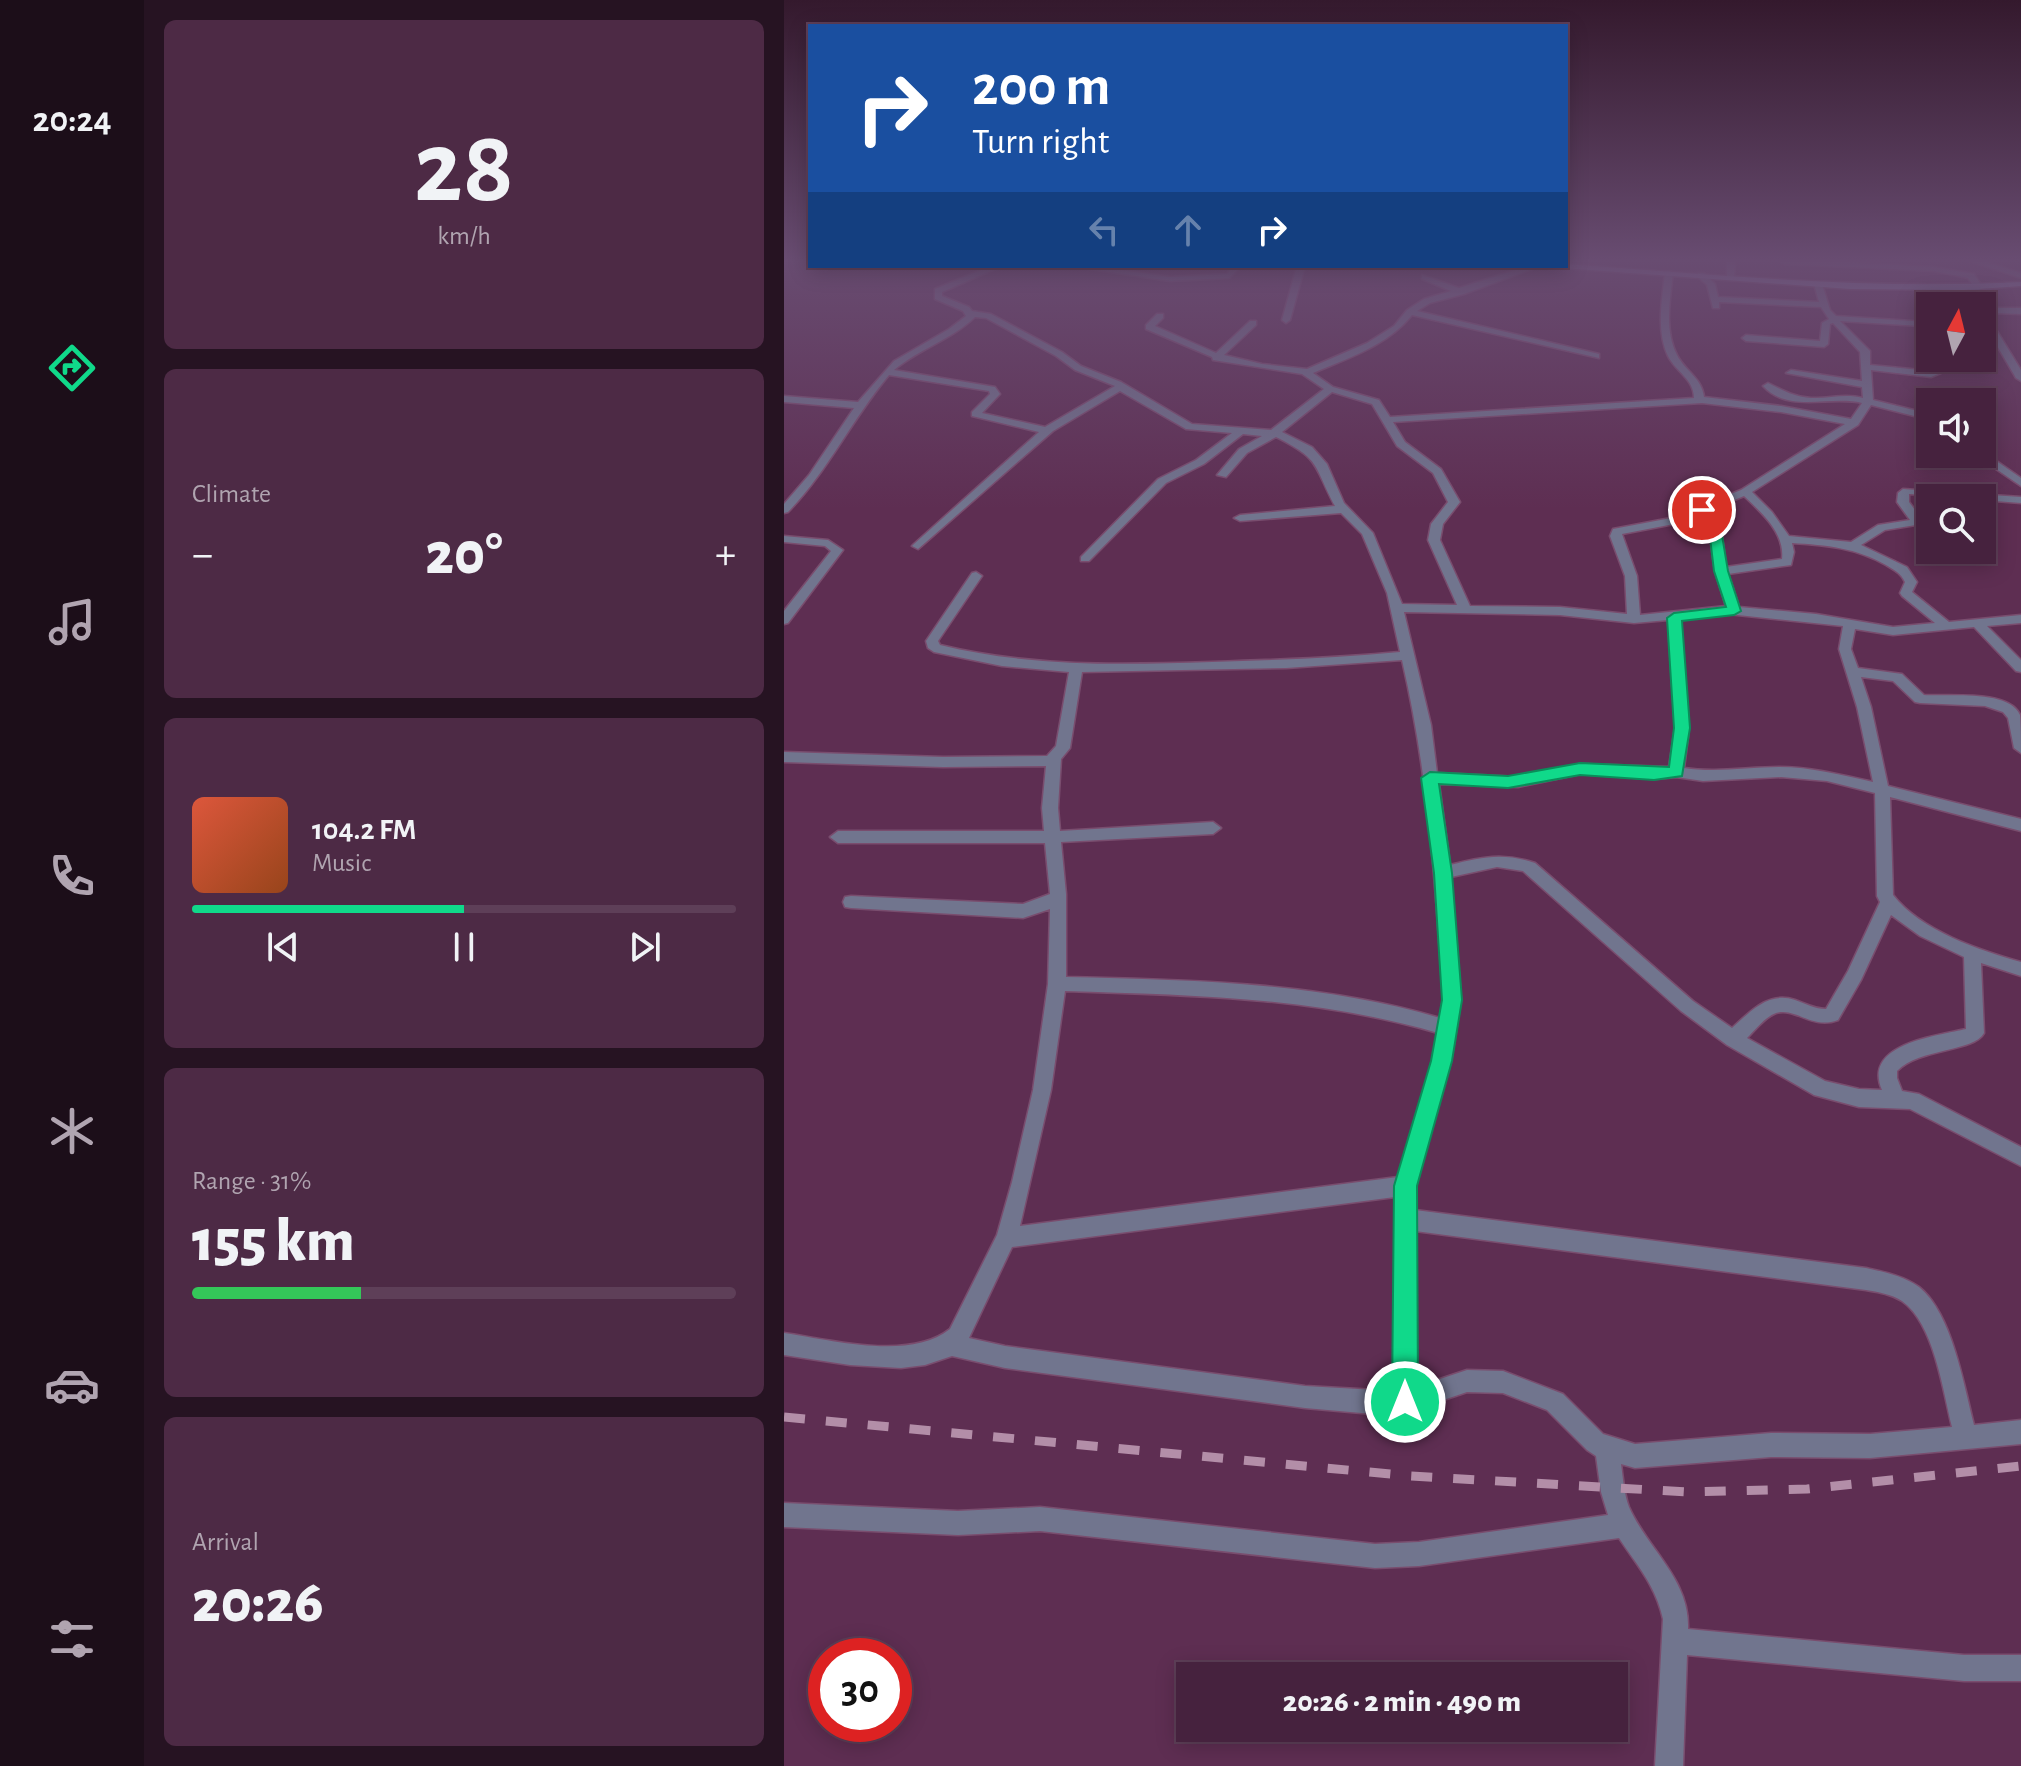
<!DOCTYPE html>
<meta charset="utf-8">
<style>
body{margin:0;font-family:"Alegreya Sans",sans-serif;background:#4d2a45;color:#f1f3f6;height:100vh;display:flex;flex-direction:column;font-size:30px;white-space:nowrap}
*{box-sizing:border-box;margin:0}
p{font-size:26px;color:#b0a4b0}
.icon{flex:none;width:44px;height:44px;fill:none;stroke:currentColor;stroke-width:2;stroke-linecap:round;stroke-linejoin:round}
.map{position:relative;flex:1;overflow:hidden}
.drawer{display:flex;flex-direction:column;gap:20px;padding:20px;background:#261322;width:640px}
.drawer>*{flex:none}
.hud{position:absolute;left:24px;top:24px;width:760px;height:244px;border-radius:0px;box-shadow:0 4px 20px #0003,0 0 0 2px #5e3f58;background:#1a4fa0;color:#fff;overflow:hidden}
.needle{width:52px;rotate:7deg}
.buttons{position:absolute;left:1132px;top:292px;display:grid;gap:16px}
.buttons a{display:grid;place-items:center;width:80px;height:80px;border-radius:0px;background:#46223e;box-shadow:0 4px 20px #0003,0 0 0 2px #5e3f58;font-size:40px}
.speed{position:absolute;left:24px;top:1638px;display:flex;gap:16px;font-size:40px;font-weight:700;text-align:center}
.speed>*{display:grid;place-content:center;width:104px;height:104px;border-radius:50%;background:#46223e;box-shadow:0 4px 20px #0003,0 0 0 2px #5e3f58;line-height:1}
.speed .limit{border:12px solid #d22;background:#fff;color:#111}
.pin{position:absolute;display:grid;place-items:center;width:68px;height:68px;color:#fff;margin:-34px;border:4px solid #fff;border-radius:50%;box-shadow:0 2px 8px #0007}
.me{position:absolute;width:88px;margin:-44px;rotate:0deg;stroke-linejoin:round;filter:drop-shadow(0 0 6px #0008)}
.turn{display:flex;align-items:center;gap:28px;height:168px;padding:0 32px;font-size:36px}
.turn .icon{width:104px;height:104px;stroke-width:2.5}
.turn b{display:block;font-size:56px;line-height:68px}
.lanes{display:flex;align-items:center;height:76px;padding:0 32px;background:#0003;justify-content:center;gap:40px;direction:ltr}
.lanes .off{opacity:.35}
.big{font-size:60px;font-weight:800;line-height:1.1}
.drawer .widget{flex:1;display:flex;flex-direction:column;justify-content:center;gap:12px;min-width:0;padding:0 28px;border-radius:12px;background:#4d2a45}
.drawer .dial{align-items:center;gap:0}
.dial b{font-size:104px;line-height:1}
.song{display:flex;align-items:center;gap:24px}
.cover{width:96px;height:96px;border-radius:12px;background:linear-gradient(135deg,hsl(10 70% 55%),hsl(20 70% 35%))}
.played{height:8px;border-radius:4px;background:linear-gradient(90deg,#10d98a 50%,#5e3f58 50%)}
.keys{display:flex;justify-content:space-around;direction:ltr}
.heat{display:flex;justify-content:space-between;align-items:center;font-size:44px;direction:ltr}
.charge{height:12px;border-radius:6px;background:linear-gradient(90deg,#34c759 31%,#5e3f58 0)}
.trip{position:absolute;left:392px;top:1662px;width:452px;height:80px;border-radius:0px;background:#46223e;box-shadow:0 4px 20px #0003,0 0 0 2px #5e3f58;font-weight:800;line-height:80px;text-align:center}
main{display:flex;flex:1;min-height:0}
.menu{display:flex;flex-direction:column;width:144px;justify-content:space-around;align-items:center;background:#1c0e19;color:#b0a4b0}
.menu .icon{width:56px;height:56px}
.menu .selected{color:#10d98a}
.menu b{font-size:36px;color:#f1f3f6}
.map>svg:first-child{display:block}
.lines{fill:none;stroke-linecap:round;stroke-linejoin:round}
.street-casing{stroke:#794d6e;stroke-width:3}
.secondary-casing{stroke:#794d6e;stroke-width:3}
.street{fill:#71758e;fill-rule:evenodd}
.secondary{fill:#8b91b8;fill-rule:evenodd}
.rail{stroke:#b38ea8;stroke-width:9;stroke-dasharray:21 21;stroke-linecap:butt}
.route{fill:#10d98a;stroke:#0a8d5a;stroke-width:2}
</style>
<main>
<nav class="menu">
<b>20:24</b>
<svg class="icon selected" aria-label="directions" viewBox="0 0 24 24"><path d="M12 3l9 9-9 9-9-9zM9 14v-3h6M13 9l2 2-2 2"/></svg>
<svg class="icon" aria-label="music" viewBox="0 0 24 24"><path d="M9 18V5l10-2v13"/><circle cx="6" cy="18" r="3"/><circle cx="16" cy="16" r="3"/></svg>
<svg class="icon" aria-label="phone" viewBox="0 0 24 24"><path d="M5 4h4l2 5-3 2q2 4 5 5l2-3 5 2v4C11 20 4 13 5 4z"/></svg>
<svg class="icon" aria-label="climate" viewBox="0 0 24 24"><path d="M12 3v18M4 7l16 10M4 17L20 7"/></svg>
<svg class="icon" aria-label="car" viewBox="0 0 24 24"><path d="M5 17H2v-5l4-1 3-4h7l3 4 3 1v5h-3M9 17h6M6 11h13"/><circle cx="7" cy="17" r="2"/><circle cx="17" cy="17" r="2"/></svg>
<svg class="icon" aria-label="filters" viewBox="0 0 24 24"><path d="M4 7h16M4 17h16"/><circle cx="9" cy="7" r="2"/><circle cx="15" cy="17" r="2"/></svg>
</nav>
<section class="drawer">
<div class="widget dial"><b>28</b><p>km/h</p></div>
<div class="widget"><p>Climate</p>
<div class="heat"><a>−</a><b class="big">20°</b><a>+</a></div>
</div>
<div class="widget">
<div class="song"><i class="cover"></i><div><b>104.2 FM</b><p>Music</p></div></div>
<div class="played"></div>
<div class="keys"><svg class="icon" aria-label="previous" viewBox="0 0 24 24"><path d="M18 5L8 12l10 7zM5 5v14"/></svg><svg class="icon" aria-label="pause" viewBox="0 0 24 24"><path d="M8 5v14M16 5v14"/></svg><svg class="icon" aria-label="next" viewBox="0 0 24 24"><path d="M6 5l10 7-10 7zM19 5v14"/></svg></div>
</div>
<div class="widget"><p>Range · 31%</p><b class="big">155 km</b><div class="charge"></div></div>
<div class="widget"><p>Arrival</p><b class="big">20:26</b></div>
</section>
<div class="map">
<svg width="1237" height="1766" viewBox="0 0 1237 1766">
<rect width="100%" height="100%" fill="#5e2e52"/>
<g class="lines">
<defs>
<g id="street">
<polygon points="943,261 951,261 950,279 943,277"/>
<polygon points="1038,261 1150,267 1190,274 1199,288 1195,290 1210,308 1237,308 1237,314 1210,313 1205,318 1237,370 1237,381 1232,378 1198,320 1203,310 1184,288 1189,286 1184,278 1150,271 1001,264 997,262"/>
<polygon points="1186,261 1199,261 1237,273 1237,278"/>
<path d="M 207,266 L 218,266 L 158,292 L 158,296 L 185,307 L 188,311 L 207,314 L 278,352 L 297,366 L 337,382 L 408,424 L 487,430 L 540,389 L 518,374 L 429,360 L 428,357 L 362,329 L 362,325 L 373,314 L 379,314 L 379,318 L 371,326 L 432,353 L 466,321 L 472,321 L 472,325 L 440,355 L 478,364 L 523,369 L 583,343 L 610,326 L 623,310 L 640,299 L 667,291 L 638,279 L 638,275 L 675,288 L 744,266 L 756,266 L 680,294 L 646,303 L 633,311 L 815,354 L 815,358 L 628,315 C 603,346 564,358 529,373 L 549,387 L 595,400 L 606,417 L 910,398 C 910,379 892,372 884,356 C 872,331 878,299 881,273 L 885,271 L 889,273 C 886,299 880,330 893,355 C 901,371 918,378 920,397 L 997,406 L 1067,419 L 1078,403 C 1046,395 1005,414 979,386 L 984,383 C 998,390 1010,397 1027,398 C 1045,399 1060,393 1079,398 L 1078,387 L 1002,373 L 1007,370 L 1078,381 L 1076,352 L 1049,323 L 1046,324 L 1044,344 L 1040,347 L 962,341 L 958,338 L 962,335 L 1036,341 L 1038,323 L 1045,319 L 1037,307 L 935,302 L 935,308 L 929,308 L 923,285 L 914,277 L 914,273 L 920,273 L 931,284 L 934,297 L 1035,302 L 1030,284 L 1034,282 L 1038,284 L 1046,310 L 1052,316 L 1143,322 L 1146,339 L 1143,338 L 1137,326 L 1056,321 L 1086,351 L 1086,365 L 1147,371 L 1149,370 L 1148,358 L 1158,358 L 1159,372 L 1147,377 L 1087,370 L 1089,400 L 1146,414 L 1146,420 L 1087,405 L 1074,425 L 968,492 L 988,512 L 1005,536 L 1067,542 L 1094,525 L 1126,520 L 1113,502 L 1114,493 L 1119,489 L 1237,497 L 1237,503 L 1198,500 L 1198,498 L 1125,494 L 1125,502 L 1140,522 L 1138,524 L 1101,530 L 1077,545 L 1123,567 L 1133,582 L 1128,592 L 1165,622 L 1237,615 L 1237,623 L 1203,626 L 1237,660 L 1237,672 L 1232,671 L 1190,627 L 1109,635 L 1071,629 L 1067,649 L 1074,668 L 1118,674 L 1140,695 C 1163,697 1225,689 1236,715 C 1237,725 1237,742 1237,753 L 1230,748 L 1224,718 L 1219,712 L 1201,706 L 1136,703 L 1131,702 L 1109,681 L 1077,677 L 1087,707 L 1104,786 L 1237,819 L 1237,831 L 1106,797 L 1109,895 C 1137,931 1195,950 1237,962 L 1237,976 L 1197,963 L 1200,1033 C 1190,1052 1135,1048 1113,1071 L 1113,1078 L 1118,1091 L 1135,1094 L 1237,1147 L 1237,1166 L 1126,1109 L 1075,1107 L 1030,1095 L 943,1045 L 897,1011 L 739,871 L 713,867 L 667,877 L 677,1000 L 667,1061 L 631,1186 L 631,1210 L 1082,1268 C 1100,1272 1120,1276 1135,1287 C 1168,1313 1180,1386 1190,1425 L 1237,1420 L 1237,1444 L 1086,1458 L 987,1457 L 851,1468 L 837,1464 C 839,1478 840,1494 845,1507 C 864,1550 906,1579 904,1629 L 1180,1655 L 1237,1655 L 1237,1681 L 1180,1681 L 903,1655 L 899,1766 L 871,1766 L 879,1619 C 872,1586 853,1565 835,1538 L 635,1566 L 591,1568 L 256,1531 L 174,1535 L 0,1527 L 0,1503 L 174,1511 L 256,1507 L 591,1544 L 635,1542 L 824,1515 L 817,1492 L 812,1456 L 803,1450 L 763,1410 L 719,1393 L 683,1392 L 621,1413 L 589,1414 L 521,1408 L 221,1368 L 168,1356 L 141,1365 L 117,1368 L 66,1365 L 0,1355 L 0,1333 C 48,1340 126,1361 166,1329 L 213,1235 L 228,1182 L 249,1090 L 264,984 L 266,909 L 239,918 L 67,908 L 61,907 L 59,902 L 61,897 L 67,896 L 239,904 L 266,894 L 261,843 L 54,843 L 46,837 L 54,831 L 260,831 L 258,808 L 262,766 L 159,767 L 0,762 L 0,752 L 159,757 L 263,756 L 272,746 L 285,672 L 218,666 L 150,652 L 144,648 L 142,641 L 188,573 L 192,572 L 198,576 L 154,641 L 156,645 C 246,667 336,665 428,662 C 491,660 554,658 616,652 L 603,593 L 578,534 L 557,513 L 456,521 L 450,518 L 456,515 L 551,506 C 529,465 538,460 492,437 L 463,453 L 442,477 L 433,475 L 455,449 L 478,436 L 459,434 L 420,464 L 382,483 L 305,561 L 297,561 L 297,557 L 374,479 L 412,460 L 448,433 L 402,429 L 336,391 L 269,431 L 134,549 L 128,546 L 130,544 L 255,432 L 188,416 L 188,412 L 206,394 L 205,391 L 105,375 C 68,419 44,471 4,512 L 0,513 L 0,504 L 25,475 L 70,408 L 0,402 L 0,396 L 74,402 L 110,361 L 165,329 L 182,316 L 179,311 L 151,299 L 151,289 ZM 191,317 L 202,318 L 272,356 L 291,370 L 331,386 L 261,427 L 198,413 L 216,394 L 211,387 L 110,370 C 135,349 167,340 191,317 ZM 548,392 L 588,404 L 613,446 L 649,473 L 664,502 L 647,524 L 644,540 L 673,605 L 618,604 L 589,533 L 560,503 L 543,464 L 528,447 L 498,432 ZM 918,403 L 997,412 L 1061,424 L 957,490 L 887,518 L 829,529 L 826,536 L 841,576 L 843,614 L 776,607 L 686,606 L 656,540 L 659,524 L 676,502 L 657,469 L 621,442 L 609,422 ZM 960,496 C 978,513 1001,533 998,559 L 942,567 L 937,529 L 924,511 ZM 916,515 L 925,529 L 931,571 L 942,606 L 856,615 L 853,576 L 838,534 L 890,524 ZM 1008,543 C 1043,545 1072,548 1102,565 C 1110,570 1117,573 1121,582 L 1116,593 L 1118,596 L 1151,623 L 1109,627 L 1032,614 L 955,607 L 944,574 L 1007,565 L 1010,552 ZM 620,612 L 776,615 L 850,623 L 884,620 L 891,728 L 885,767 L 796,764 L 734,777 L 653,773 L 647,725 ZM 944,614 L 1059,626 L 1055,649 L 1073,707 L 1089,782 C 1058,775 1027,767 995,767 C 963,767 932,773 900,768 L 905,728 L 896,619 ZM 618,660 C 644,772 652,885 659,1000 L 656,1018 C 534,982 408,980 282,977 L 282,894 L 277,842 L 429,834 L 437,828 L 429,822 L 276,831 L 274,808 L 277,759 L 286,748 L 298,672 L 502,668 ZM 796,774 L 870,779 L 892,777 L 919,781 L 997,777 L 1043,781 L 1091,793 L 1093,896 L 1096,902 L 1064,971 L 1042,1009 C 1031,1009 1022,1004 1011,1000 C 984,991 966,1012 948,1028 L 909,1001 L 751,863 C 720,852 696,857 666,865 L 655,784 L 734,787 ZM 1107,915 L 1136,936 L 1180,957 L 1182,1029 C 1152,1036 1078,1044 1098,1090 L 1075,1089 L 1041,1081 L 963,1038 C 971,1030 981,1017 992,1013 C 1012,1007 1028,1030 1054,1020 L 1077,980 ZM 281,991 C 407,995 532,997 654,1033 L 649,1061 L 614,1177 L 236,1226 L 267,1090 ZM 611,1197 L 610,1391 L 521,1386 L 221,1346 L 185,1338 L 228,1247 ZM 631,1231 L 1082,1290 C 1094,1292 1107,1294 1118,1301 C 1150,1323 1159,1391 1168,1427 L 1086,1434 L 987,1433 L 851,1444 L 819,1434 L 779,1394 L 719,1371 L 683,1370 L 632,1387 Z"/>
<polygon points="286,266 308,266 386,277 443,274 449,266 457,266 445,278 386,281"/>
<polygon points="513,266 521,266 506,320 502,323 498,320"/>
<polygon points="1198,451 1237,478 1237,486 1193,456 1192,454 1198,454"/>
<polygon points="0,536 44,540 59,550 4,623 0,624 0,611 47,551 41,546 0,542"/>
</g>
<path id="secondary" d="M 782,264 C 934,275 1085,290 1237,282 L 1237,286 L 1180,290 L 1066,289 L 779,268 Z"/>
</defs>
<use href="#street" class="street-casing"/>
<use href="#secondary" class="secondary-casing"/>
<use href="#street" class="street"/>
<use href="#secondary" class="secondary"/>
<polyline class="rail" points="0,1417 627,1476 903,1492 1023,1489 1237,1466"/>
</g>
<linearGradient id="sky" x2="0" y2="1"><stop stop-color="#34192d"/><stop offset="0.51" stop-color="#684c71"/><stop offset="1" stop-color="#684c71" stop-opacity="0"/></linearGradient>
<rect width="1237" height="509" fill="url(#sky)"/>
<polygon class="route" points="918,506 923,507 937,529 944,571 957,611 950,615 898,621 906,728 898,776 870,780 796,775 724,788 655,784 668,873 678,1000 668,1061 633,1186 634,1402 630,1411 621,1415 612,1411 608,1402 610,1186 647,1061 658,1000 650,873 637,778 646,772 724,776 796,763 885,767 890,728 883,618 890,613 942,607 930,571 925,529 912,510"/>
</svg>
<div class="buttons">
<a><svg class="needle" viewBox="-14 -14 28 28"><path d="M0-13l5 13h-10z" fill="#e53935"/><path d="M0 13l5-13h-10z" fill="#b0a4b0"/></svg></a>
<a><svg class="icon" aria-label="sound" viewBox="0 0 24 24"><path d="M4 9h4l5-4v14l-5-4H4zM17 9q2 3 0 6"/></svg></a>
<a><svg class="icon" aria-label="search" viewBox="0 0 24 24"><circle cx="10" cy="10" r="6"/><path d="M15 15l6 6"/></svg></a>
</div>
<div class="speed"><div class="limit">30</div></div>
<div class="pin" style="left:918px;top:510px;background:#d93025"><svg class="icon" aria-label="arrive" viewBox="0 0 24 24"><path d="M6 21V4h12l-3 4 3 4H6"/></svg></div>
<svg class="me" style="left:621px;top:1402px" viewBox="-20 -20 40 40"><circle r="17" fill="#10d98a" stroke="#fff" stroke-width="3"/><path d="M0-11L8 9 0 5-8 9z" fill="#fff"/></svg>
<div class="trip">20:26 · 2 min · 490 m</div>
<div class="hud">
<div class="turn"><svg class="icon" aria-label="right" viewBox="0 0 24 24"><path d="M7 20v-9h11M14 6l5 5-5 5"/></svg><div><b>200 m</b>Turn right</div></div>
<div class="lanes"><svg class="icon off" aria-label="left" viewBox="0 0 24 24"><path d="M17 20v-9H6M10 6l-5 5 5 5"/></svg><svg class="icon off" aria-label="ahead" viewBox="0 0 24 24"><path d="M12 20V5M6 11l6-6 6 6"/></svg><svg class="icon" aria-label="right" viewBox="0 0 24 24"><path d="M7 20v-9h11M14 6l5 5-5 5"/></svg></div>
</div>
</div>
</main>
